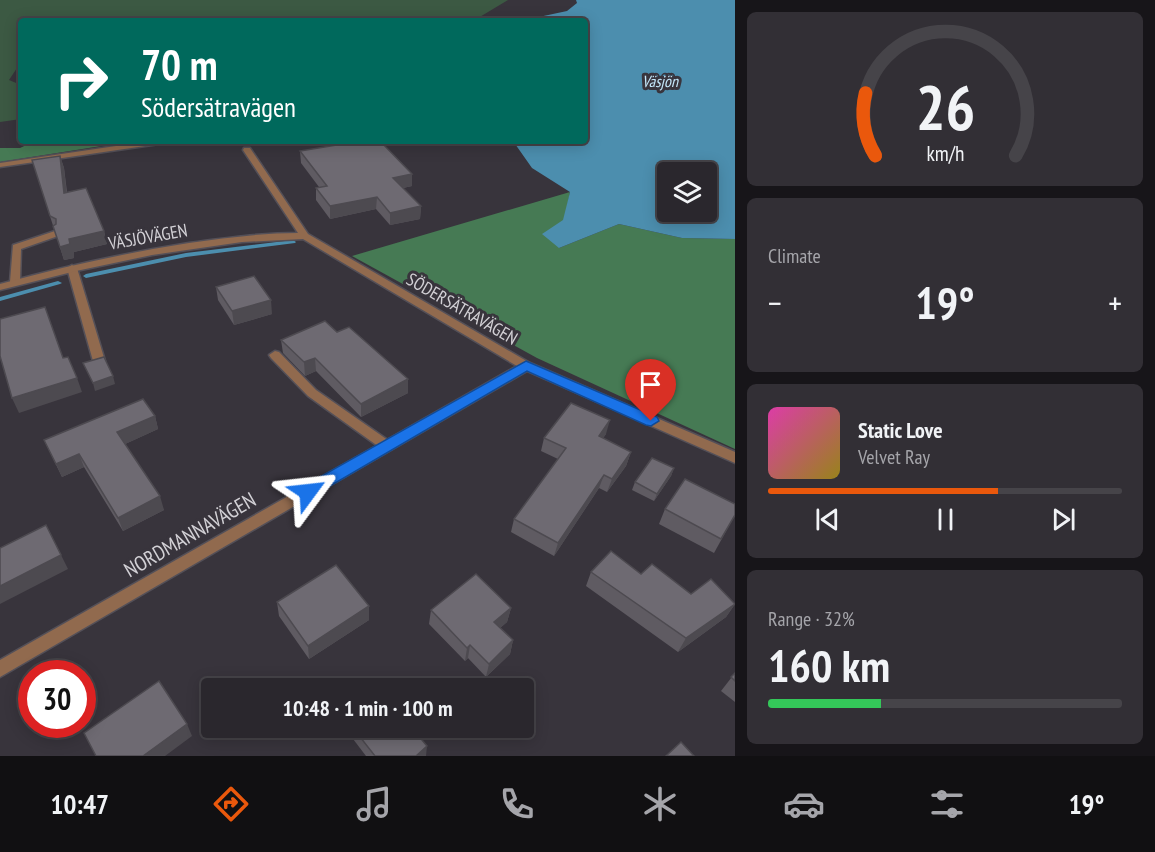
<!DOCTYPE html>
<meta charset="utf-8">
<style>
body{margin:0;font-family:"PT Sans Narrow",sans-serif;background:#322f35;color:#f1f3f6;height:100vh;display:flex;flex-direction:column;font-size:22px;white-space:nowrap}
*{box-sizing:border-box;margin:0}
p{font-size:20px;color:#a5a5aa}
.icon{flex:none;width:33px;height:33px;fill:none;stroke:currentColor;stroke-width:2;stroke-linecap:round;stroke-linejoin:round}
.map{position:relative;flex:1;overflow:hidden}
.panel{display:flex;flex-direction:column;gap:12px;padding:12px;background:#171519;width:420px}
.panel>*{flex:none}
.hud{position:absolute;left:18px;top:18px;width:570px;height:126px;border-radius:6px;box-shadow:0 3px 15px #0003,0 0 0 2px #464449;background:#00695c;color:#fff;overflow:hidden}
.controls{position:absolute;left:657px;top:162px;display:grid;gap:12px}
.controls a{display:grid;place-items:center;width:60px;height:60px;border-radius:6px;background:#2a272d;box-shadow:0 3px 15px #0003,0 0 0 2px #464449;font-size:30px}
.speed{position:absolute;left:18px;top:660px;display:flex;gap:12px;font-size:30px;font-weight:700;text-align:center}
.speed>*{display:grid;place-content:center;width:78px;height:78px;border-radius:50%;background:#2a272d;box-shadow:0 3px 15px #0003,0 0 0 2px #464449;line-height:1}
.speed .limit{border:9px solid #d22;background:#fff;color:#111}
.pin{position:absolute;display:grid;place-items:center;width:51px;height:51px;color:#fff;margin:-62px -26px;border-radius:50% 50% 50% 0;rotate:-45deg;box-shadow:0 0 6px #0007}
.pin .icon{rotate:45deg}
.me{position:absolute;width:66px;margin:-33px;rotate:60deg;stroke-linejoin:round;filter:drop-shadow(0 0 4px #0008)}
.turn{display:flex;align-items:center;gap:21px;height:126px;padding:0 24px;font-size:27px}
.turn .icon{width:78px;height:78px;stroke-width:2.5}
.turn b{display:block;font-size:42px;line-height:51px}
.big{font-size:45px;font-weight:700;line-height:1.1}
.panel .tile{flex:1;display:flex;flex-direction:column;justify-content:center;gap:9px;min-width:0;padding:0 21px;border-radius:9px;background:#322f35}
.panel .dial{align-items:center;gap:0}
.dial svg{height:156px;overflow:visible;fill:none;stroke:#464449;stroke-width:7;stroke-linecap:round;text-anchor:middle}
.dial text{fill:#f1f3f6;stroke:none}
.song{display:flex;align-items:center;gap:18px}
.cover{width:72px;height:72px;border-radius:9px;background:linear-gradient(135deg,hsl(320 70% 55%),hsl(50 70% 35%))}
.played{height:6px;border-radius:3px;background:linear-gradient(90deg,#ea580c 65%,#464449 65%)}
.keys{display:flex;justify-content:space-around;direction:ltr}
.heat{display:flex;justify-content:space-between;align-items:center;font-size:33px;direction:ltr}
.charge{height:9px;border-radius:4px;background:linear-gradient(90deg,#34c759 32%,#464449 0)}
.trip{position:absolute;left:201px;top:678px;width:333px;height:60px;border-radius:6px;background:#2a272d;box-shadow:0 3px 15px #0003,0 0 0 2px #464449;font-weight:700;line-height:60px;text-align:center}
.tab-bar{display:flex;height:96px;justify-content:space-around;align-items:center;background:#111012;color:#a5a5aa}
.tab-bar .icon{width:42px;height:42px}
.tab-bar .selected{color:#ea580c}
.tab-bar b{font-size:27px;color:#f1f3f6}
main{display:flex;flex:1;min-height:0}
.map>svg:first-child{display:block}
.green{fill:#3c5943}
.forest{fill:#467a54}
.water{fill:#4c8eae;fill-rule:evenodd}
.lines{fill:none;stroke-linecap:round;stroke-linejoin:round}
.stream{fill:#4c8eae;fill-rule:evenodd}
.lane-casing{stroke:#545058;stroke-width:3}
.street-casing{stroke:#545058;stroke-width:3}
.lane{fill:#916a4e;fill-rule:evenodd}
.street{fill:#916a4e;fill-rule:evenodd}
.wall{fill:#5f5b62}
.shaded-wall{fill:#4d4a50}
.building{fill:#6e6a72;stroke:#4d4a50;stroke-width:1.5}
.route{fill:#1a73e8;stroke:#114b97;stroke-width:1.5}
.labels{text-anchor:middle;stroke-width:6;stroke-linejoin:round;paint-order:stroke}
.far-water-label{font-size:16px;font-style:italic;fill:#c5e8fb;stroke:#38343c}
.street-label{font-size:18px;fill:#d2d0d5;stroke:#38343c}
.near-street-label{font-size:21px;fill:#d2d0d5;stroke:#38343c}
</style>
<main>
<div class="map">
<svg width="735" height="756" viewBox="0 0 735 756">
<rect width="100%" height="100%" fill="#38343c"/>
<polygon class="green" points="0,0 508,0 473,21 21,21 21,62 9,80 21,85 21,119 0,122"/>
<g class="forest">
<polygon points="35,141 133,141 0,162 0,148 20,148"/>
<polygon points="570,192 559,248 619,224 682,238 735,239 735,449 537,358 352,256"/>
</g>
<path class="water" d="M 576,0 L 735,0 L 735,239 L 682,238 L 619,224 L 559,248 L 542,234 L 563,220 L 570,192 L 532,168 L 513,141 L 585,141 L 585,21 L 520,21 L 567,11 L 577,3 ZM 668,172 L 706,172 L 706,212 L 668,212 Z"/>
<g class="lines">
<g class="stream">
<polygon points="293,240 296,242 295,243 186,257 86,278 83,276 86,274 186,253"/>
<polygon points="58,281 62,283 60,284 0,301 0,297"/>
</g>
<defs>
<g id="lane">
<polygon points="55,231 58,232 58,236 21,249 20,282 19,284 11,284 10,282 13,245"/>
<polygon points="72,265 77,268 105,361 103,364 99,365 93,361 67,268"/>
<polygon points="275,351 279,352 316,390 392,443 394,446 392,449 382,449 308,396 271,358 269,355"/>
</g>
<g id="street">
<polygon points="150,141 170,141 166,143 0,167 0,163"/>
<path d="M 244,148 L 250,148 L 308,234 L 530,363 L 735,452 L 735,463 L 527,371 L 0,677 L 0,660 L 517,366 L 303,239 L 242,242 L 152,255 L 76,271 L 0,290 L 0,284 C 62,267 125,253 189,243 C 225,238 262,233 298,233 L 243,150 Z"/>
</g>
</defs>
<use href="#lane" class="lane-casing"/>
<use href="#street" class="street-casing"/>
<use href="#lane" class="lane"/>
<use href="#street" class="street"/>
</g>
<g class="wall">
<polygon points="300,151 412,186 403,188 421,206 420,219 390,225 376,209 330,219 316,200 316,188 319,187 301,163"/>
<polygon points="60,156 64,168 67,192 104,231 107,244 74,252 74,258 64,260 32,160"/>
<polygon points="216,287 272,314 234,325 218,300"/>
<polygon points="337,332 408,379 408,393 361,417 316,371 305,376 283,353 281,340"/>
<polygon points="155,416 158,429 125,444 164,510 123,531 84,467 62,477 44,440"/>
<polygon points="606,434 603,438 631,452 626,466 607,492 599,488 554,556 511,532 514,519 558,459 541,451 544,438"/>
<polygon points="674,468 671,476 654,501 632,490 635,482"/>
<polygon points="665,509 735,515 714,553 659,524"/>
<polygon points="591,572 641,574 691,594 735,604 726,617 678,652 586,586"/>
<polygon points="277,602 369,606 369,620 309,659 279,616"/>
<polygon points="511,608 507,622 500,628 513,640 510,654 486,677 468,658 465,661 429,624 431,610"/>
<polygon points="735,673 735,702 721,691"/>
<polygon points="350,728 412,728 426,756 366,756 350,735"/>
</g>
<g class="shaded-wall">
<polygon points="60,156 64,168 68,206 64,193"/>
<polygon points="412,174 412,186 393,190 393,178"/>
<polygon points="377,197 376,209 330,219 330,206"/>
<polygon points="421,206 420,219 390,225 390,213"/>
<polygon points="104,231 107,244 74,252 74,258 64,260 60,247 69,239"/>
<polygon points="271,300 272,314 234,325 232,311"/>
<polygon points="315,358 316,371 305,376 304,362"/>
<polygon points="113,376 115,384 95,391 93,383"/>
<polygon points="77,378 82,392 19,413 12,398"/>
<polygon points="408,379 408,393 361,417 361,404"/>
<polygon points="155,416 158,429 121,446 117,432"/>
<polygon points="610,420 606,434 595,450 599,436"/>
<polygon points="631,452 626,466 607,492 612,479"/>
<polygon points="79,454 84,467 62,477 56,464"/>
<polygon points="674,468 671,476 654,501 657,494"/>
<polygon points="604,475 599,488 554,556 558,543"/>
<polygon points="160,496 164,510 123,531 118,518"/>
<polygon points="61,555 68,569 0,604 0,586"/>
<polygon points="735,604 726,617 678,652 686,638"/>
<polygon points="369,606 369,620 309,659 308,646"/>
<polygon points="511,608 507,622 491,636 494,622"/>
<polygon points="513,640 510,654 486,677 489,664"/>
<polygon points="470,645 468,658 465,661 467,648"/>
<polygon points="187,724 192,736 165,756 143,756"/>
<polygon points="427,746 426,756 416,756"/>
</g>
<g class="building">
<polygon points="361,141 380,141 412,174 393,178 421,206 390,213 377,197 330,206 316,188 327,186 300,151"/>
<polygon points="60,156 64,193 86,188 104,231 69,239 70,244 60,247 53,226 56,224 56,219 50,216 32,160"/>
<polygon points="254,276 271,300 232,311 216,287"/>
<polygon points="45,307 63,358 68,357 77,378 12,398 0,356 0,319"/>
<polygon points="325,321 337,332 349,327 408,379 361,404 315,358 304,362 281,340"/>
<polygon points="104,357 113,376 93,383 83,363"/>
<polygon points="143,399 155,416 117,432 160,496 118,518 79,454 56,464 44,440"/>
<polygon points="571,403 610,420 599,436 631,452 612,479 604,475 558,543 514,519 566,448 544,438"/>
<polygon points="652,458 674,468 657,494 635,482"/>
<polygon points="685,479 735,504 735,515 721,539 665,509"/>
<polygon points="46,525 61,555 0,586 0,548"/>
<polygon points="611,551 641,574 652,564 691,594 711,579 735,604 686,638 591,572"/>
<polygon points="336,565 369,606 308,646 277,602"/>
<polygon points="476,574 511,608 494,622 513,640 489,664 470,645 467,648 431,610"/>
<polygon points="735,673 735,681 731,677"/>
<polygon points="159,681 187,724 143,756 96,756 84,733"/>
<polygon points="353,728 412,728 427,746 416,756 375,756"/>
<polygon points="681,742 694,756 666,756"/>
</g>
<polygon class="route" points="526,361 657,417 659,421 651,426 646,425 527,371 313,496 308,498 302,496 300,492 302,487"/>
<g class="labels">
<g class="far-water-label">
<text x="660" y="87">Väsjön</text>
</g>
<g class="street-label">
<text transform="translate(148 237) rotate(-10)" y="6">VÄSJÖVÄGEN</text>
<text transform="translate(462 309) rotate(30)" y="6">SÖDERSÄTRAVÄGEN</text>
</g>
<g class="near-street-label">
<text transform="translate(190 535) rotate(-30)" y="7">NORDMANNAVÄGEN</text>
</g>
</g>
</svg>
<div class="controls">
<a><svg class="icon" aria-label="layers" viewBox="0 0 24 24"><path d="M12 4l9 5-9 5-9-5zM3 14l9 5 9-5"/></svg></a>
</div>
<div class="speed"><div class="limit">30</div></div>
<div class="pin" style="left:651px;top:421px;background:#d93025"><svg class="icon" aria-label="arrive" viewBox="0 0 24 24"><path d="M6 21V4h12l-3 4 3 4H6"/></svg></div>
<svg class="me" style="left:308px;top:492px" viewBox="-20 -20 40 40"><path d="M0-17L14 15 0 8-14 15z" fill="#1a73e8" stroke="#fff" stroke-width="4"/></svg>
<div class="trip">10:48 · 1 min · 100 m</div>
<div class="hud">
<div class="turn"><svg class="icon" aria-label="right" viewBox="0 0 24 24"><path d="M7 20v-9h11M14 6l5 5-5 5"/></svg><div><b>70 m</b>Södersätravägen</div></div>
</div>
</div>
<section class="panel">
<div class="tile dial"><svg viewBox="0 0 100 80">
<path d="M14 69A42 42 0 1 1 86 69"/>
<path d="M14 69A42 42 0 0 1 9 37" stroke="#ea580c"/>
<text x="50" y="56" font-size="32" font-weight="700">26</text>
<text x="50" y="72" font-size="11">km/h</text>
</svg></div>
<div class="tile"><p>Climate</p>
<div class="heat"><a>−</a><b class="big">19°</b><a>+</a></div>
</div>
<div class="tile">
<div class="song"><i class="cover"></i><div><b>Static Love</b><p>Velvet Ray</p></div></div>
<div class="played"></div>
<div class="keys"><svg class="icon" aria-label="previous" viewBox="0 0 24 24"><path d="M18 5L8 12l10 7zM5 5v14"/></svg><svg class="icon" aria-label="pause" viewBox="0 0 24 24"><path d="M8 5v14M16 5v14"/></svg><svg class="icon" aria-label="next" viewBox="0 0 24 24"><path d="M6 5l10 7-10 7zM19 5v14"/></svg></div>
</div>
<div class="tile"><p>Range · 32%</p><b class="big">160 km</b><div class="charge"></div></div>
</section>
</main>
<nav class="tab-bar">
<b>10:47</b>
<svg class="icon selected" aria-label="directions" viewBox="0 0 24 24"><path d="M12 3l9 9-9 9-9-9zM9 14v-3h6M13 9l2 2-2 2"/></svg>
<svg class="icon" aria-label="music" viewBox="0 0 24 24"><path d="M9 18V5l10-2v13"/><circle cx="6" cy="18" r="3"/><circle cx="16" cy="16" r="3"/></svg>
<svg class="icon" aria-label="phone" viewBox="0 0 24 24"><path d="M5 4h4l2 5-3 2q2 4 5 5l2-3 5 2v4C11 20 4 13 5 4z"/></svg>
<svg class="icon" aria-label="climate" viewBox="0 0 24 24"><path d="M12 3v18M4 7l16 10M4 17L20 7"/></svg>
<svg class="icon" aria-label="car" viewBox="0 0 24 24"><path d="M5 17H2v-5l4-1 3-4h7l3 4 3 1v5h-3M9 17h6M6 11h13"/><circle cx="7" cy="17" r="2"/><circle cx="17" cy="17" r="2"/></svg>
<svg class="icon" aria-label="filters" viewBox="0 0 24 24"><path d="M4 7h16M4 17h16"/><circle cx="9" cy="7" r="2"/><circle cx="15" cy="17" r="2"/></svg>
<b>19°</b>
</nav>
